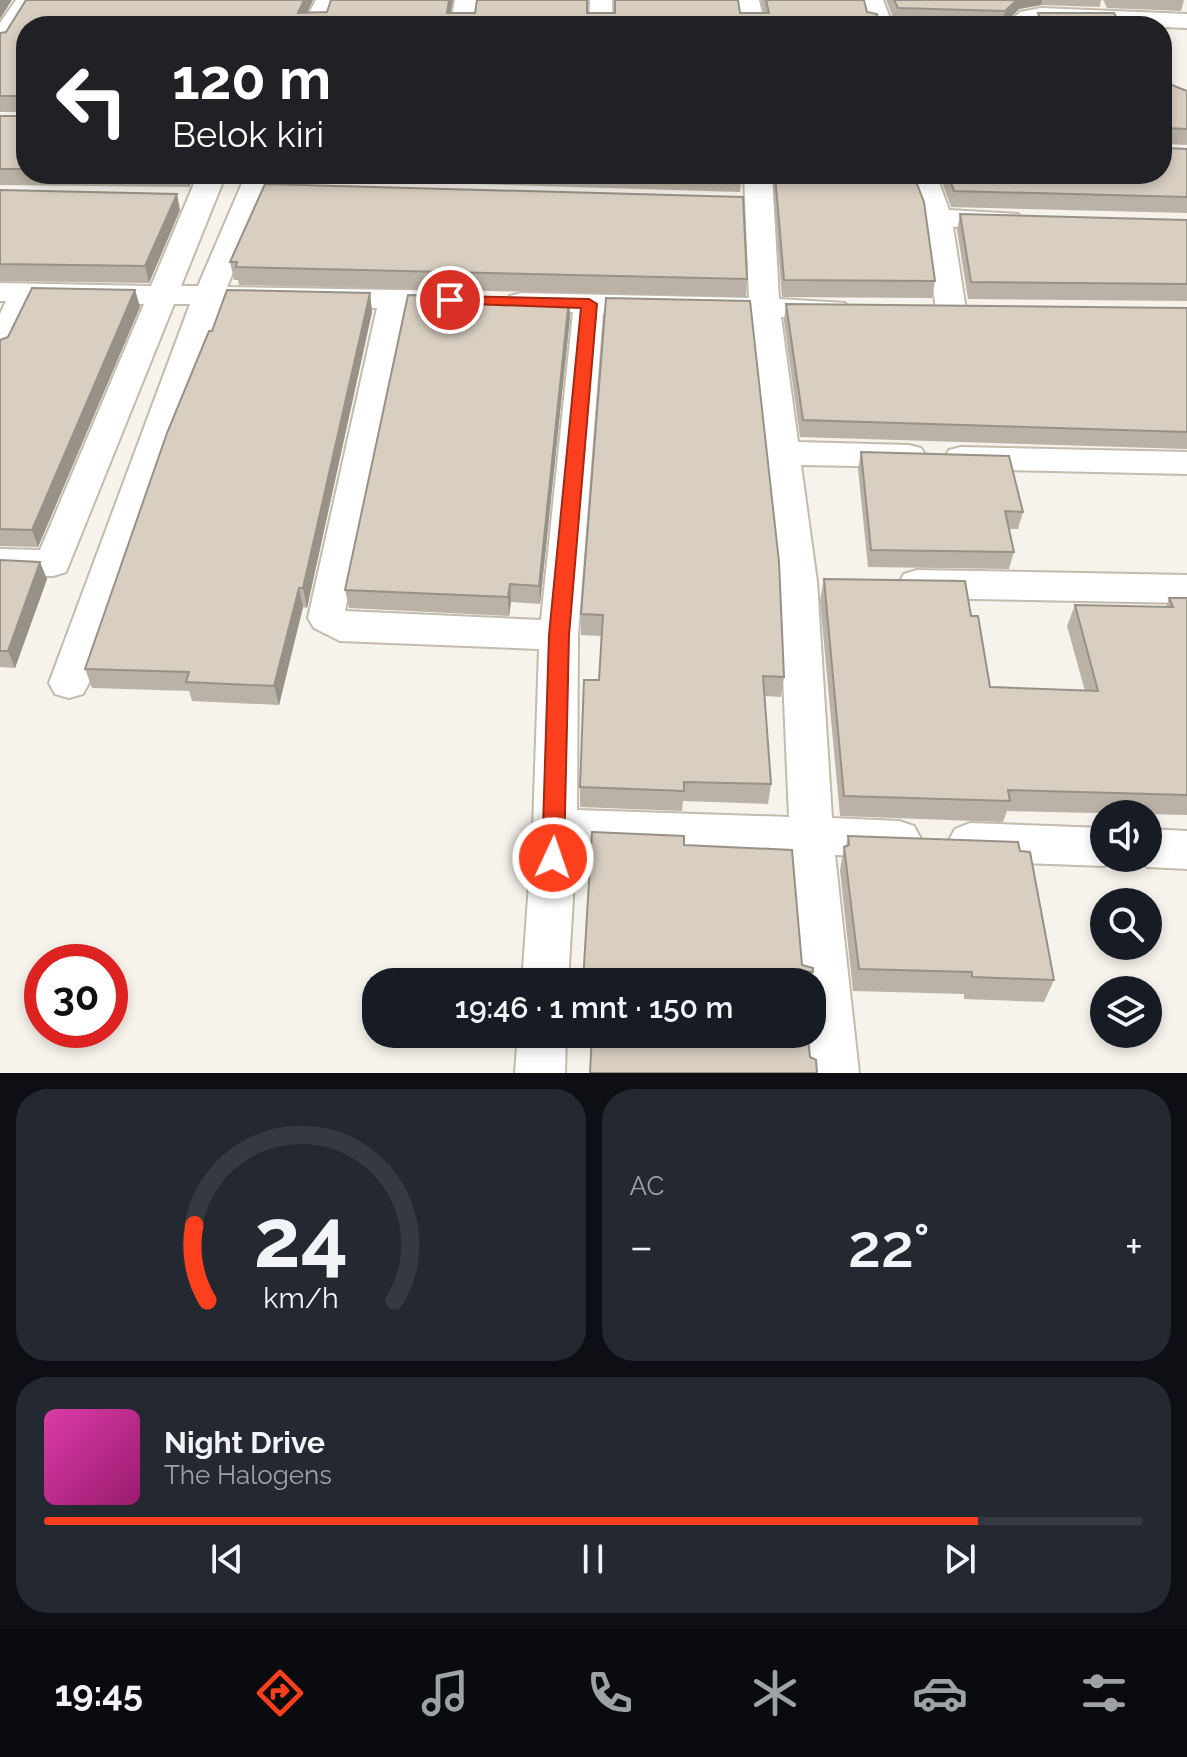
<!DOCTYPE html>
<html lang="id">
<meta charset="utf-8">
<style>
body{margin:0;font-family:Raleway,sans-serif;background:#242831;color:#f1f3f6;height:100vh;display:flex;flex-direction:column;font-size:30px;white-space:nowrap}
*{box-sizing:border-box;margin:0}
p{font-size:26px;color:#9ea1a6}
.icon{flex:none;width:44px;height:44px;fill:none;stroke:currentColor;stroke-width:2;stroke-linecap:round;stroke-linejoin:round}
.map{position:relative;height:1073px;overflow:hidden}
.panel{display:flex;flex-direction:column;gap:16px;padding:16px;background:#0d0f14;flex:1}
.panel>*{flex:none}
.banner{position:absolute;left:16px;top:16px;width:1156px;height:168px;border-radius:32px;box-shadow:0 4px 12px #0003;background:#202124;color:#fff;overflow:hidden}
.tools{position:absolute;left:1090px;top:800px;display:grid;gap:16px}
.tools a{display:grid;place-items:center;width:72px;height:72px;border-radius:50%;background:#171b24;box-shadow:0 4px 12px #0003;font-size:40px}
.speed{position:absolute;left:24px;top:944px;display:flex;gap:16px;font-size:40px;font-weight:700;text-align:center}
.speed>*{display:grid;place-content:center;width:104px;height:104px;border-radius:50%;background:#171b24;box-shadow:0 4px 12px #0003;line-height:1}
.speed .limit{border:12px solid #d22;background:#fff;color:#111}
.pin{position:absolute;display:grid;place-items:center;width:68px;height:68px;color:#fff;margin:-34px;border:4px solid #fff;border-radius:50%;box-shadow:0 2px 8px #0007}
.me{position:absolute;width:88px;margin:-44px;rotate:3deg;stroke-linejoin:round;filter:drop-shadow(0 0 6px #0008)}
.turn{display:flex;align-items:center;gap:28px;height:168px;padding:0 24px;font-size:36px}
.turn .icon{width:104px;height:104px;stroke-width:2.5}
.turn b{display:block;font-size:56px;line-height:68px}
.big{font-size:60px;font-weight:600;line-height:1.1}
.panel .widget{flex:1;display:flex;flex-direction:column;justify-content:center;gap:12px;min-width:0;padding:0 28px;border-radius:32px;background:#242831}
.panel .dial{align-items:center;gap:0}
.dial svg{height:208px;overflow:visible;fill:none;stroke:#363941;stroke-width:7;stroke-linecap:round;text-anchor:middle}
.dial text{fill:#f1f3f6;stroke:none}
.song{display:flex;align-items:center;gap:24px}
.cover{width:96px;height:96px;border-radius:12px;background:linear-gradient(135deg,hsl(320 70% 55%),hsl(320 70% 35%))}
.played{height:8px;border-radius:4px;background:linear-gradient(90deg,#fc3f1d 85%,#363941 85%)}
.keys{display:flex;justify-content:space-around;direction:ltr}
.heat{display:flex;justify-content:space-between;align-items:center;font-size:44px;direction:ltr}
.panel .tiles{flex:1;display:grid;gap:16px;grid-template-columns:1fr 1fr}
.widget:last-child{grid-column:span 2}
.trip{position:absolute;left:362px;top:968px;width:464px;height:80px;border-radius:32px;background:#171b24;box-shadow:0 4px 12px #0003;font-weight:600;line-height:80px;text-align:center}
.menu{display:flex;height:128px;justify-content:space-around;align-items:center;background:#090b0e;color:#9ea1a6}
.menu .icon{width:56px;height:56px}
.menu .selected{color:#fc3f1d}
.menu b{font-size:36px;color:#f1f3f6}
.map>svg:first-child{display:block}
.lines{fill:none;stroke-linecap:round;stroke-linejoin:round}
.street-casing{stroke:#c2bbae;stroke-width:4}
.street{fill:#fff;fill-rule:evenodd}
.wall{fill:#bab2a6}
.shaded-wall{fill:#979187}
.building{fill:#d8cfc1;stroke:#979187;stroke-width:2}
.route{fill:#fc3f1d;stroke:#a42913;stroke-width:2}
</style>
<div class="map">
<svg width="1187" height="1073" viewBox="0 0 1187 1073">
<rect width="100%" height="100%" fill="#f6f3ec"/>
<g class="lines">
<defs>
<g id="street">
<polygon points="16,0 39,0 8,45 0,47 0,23"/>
<polygon points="316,0 338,0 326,26 302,26"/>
<polygon points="455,0 477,0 474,26 450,26"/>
<polygon points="590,0 612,0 613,26 589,26"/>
<polygon points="737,0 759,0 765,26 741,26"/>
<polygon points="861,0 883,0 893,26 868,26"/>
<polygon points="1041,8 1187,14 1187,28 1041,22 1031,26 1005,26 1020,12"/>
<path d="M 198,174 L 226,174 L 181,286 L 198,286 L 246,174 L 274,174 L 227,287 L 454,291 L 465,294 L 469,300 L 465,306 L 407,308 L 345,611 L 541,620 L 573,312 L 510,308 L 506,302 L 510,296 L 521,293 L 749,298 L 744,174 L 772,174 L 779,299 L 845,303 L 849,309 L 845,315 L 781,317 L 798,442 L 909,445 L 921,448 L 926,456 L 921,464 L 909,467 L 801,465 L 817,582 L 832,818 L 899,821 L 914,826 L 921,839 L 914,852 L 899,857 L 835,855 L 859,1073 L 809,1073 L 806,1034 L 812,1034 L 812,982 L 802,982 L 791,854 L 576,847 L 568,982 L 522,982 L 533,828 L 539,649 L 340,641 L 314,628 L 308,618 L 377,308 L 221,305 L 89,683 L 83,694 L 69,698 L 55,694 L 49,683 L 190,304 L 174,304 L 66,572 L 53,576 L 0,575 L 0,549 L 40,550 L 144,304 L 36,302 L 11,353 L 0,356 L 0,314 L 6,301 L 0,301 L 0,283 L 151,286 ZM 603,313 L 751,316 L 779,582 L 789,817 L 577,810 L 578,635 Z"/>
<polygon points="908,174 936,174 949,210 1018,214 1022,220 1018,226 953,227 966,310 962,316 940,316 936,310 924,218"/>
<polygon points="961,447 1187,452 1187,474 961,469 949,466 944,458 949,450"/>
<polygon points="917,570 1187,575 1187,603 917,598 904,594 898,584 904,574"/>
<polygon points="970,823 1104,828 1104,858 1120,858 1104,866 970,861 955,855 948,842 955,829"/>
<polygon points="1148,829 1187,831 1187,869 1148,867 1133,861 1131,858 1148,858"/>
<polygon points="518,1034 566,1034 565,1073 515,1073"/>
</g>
</defs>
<use href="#street" class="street-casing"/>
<use href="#street" class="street"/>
</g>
<g class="wall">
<polygon points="26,0 313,0 307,13 327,12 331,0 453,0 450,13 475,13 477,0 588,0 587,13 615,13 614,0 738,0 740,13 764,13 761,0 864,0 867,12 877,14 879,26 26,26 26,174 195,174 189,187 0,185 0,116 23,116 23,112 0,112 0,33 6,32"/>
<polygon points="886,0 1101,0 1100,7 1041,5 1019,9 1003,26 895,23"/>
<polygon points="1103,0 1184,0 1181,11 1107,8"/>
<polygon points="1038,13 1044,26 1035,26"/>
<polygon points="1162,81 1187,91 1187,145 1165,144 1165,148 1187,149 1187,213 951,207 939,174 1162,174"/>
<polygon points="275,174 742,174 740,192 276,178"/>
<polygon points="772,174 913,174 935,281 932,298 782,297"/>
<polygon points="0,190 180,210 149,283 0,281"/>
<polygon points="960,214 1187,220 1187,301 968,299 957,230"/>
<polygon points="230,262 747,279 746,297 239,285 238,280 234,280"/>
<polygon points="135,290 140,307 38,547 0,546 0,340"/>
<polygon points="370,293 372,312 307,608 303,607 279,705 192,701 189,691 92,688 85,669 212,331"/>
<polygon points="606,298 784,677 781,697 764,696 771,784 768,804 683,801 682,811 580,807 580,787 599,680 601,636 581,635 581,614"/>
<polygon points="569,299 570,317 540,604 511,602 509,616 349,608 345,590"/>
<polygon points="786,304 1187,308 1187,449 800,437 784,321"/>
<polygon points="861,452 1023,512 1018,529 1009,529 1014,552 1009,569 868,567 858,469"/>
<polygon points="0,560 47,579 15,668 0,667"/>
<polygon points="824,579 971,616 990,687 1085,691 1067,626 1075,605 1166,607 1169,598 1187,598 1187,815 1007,811 1003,822 840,816 820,600"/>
<polygon points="848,836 1020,851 1054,980 1044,1002 964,999 964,994 853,991 840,870 844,847 846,846"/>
<polygon points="684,845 802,965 813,972 810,982 583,982"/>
<polygon points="581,1034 802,1034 810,1057 581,1039"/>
</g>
<g class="shaded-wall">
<polygon points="0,0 12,0 0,19"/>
<polygon points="304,0 313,0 301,26 298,13"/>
<polygon points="449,0 453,0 448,26 447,13"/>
<polygon points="1017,0 1042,0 1041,5 1019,9 1002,26 1005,11"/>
<polygon points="186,174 195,174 189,187"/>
<polygon points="177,194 180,210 149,283 145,266"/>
<polygon points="135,290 140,307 38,547 32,530"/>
<polygon points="370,293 372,312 307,608 303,588"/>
<polygon points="569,299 570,317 540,604 539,586"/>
<polygon points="40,562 47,579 15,668 8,651"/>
<polygon points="510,584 511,602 509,616 508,597"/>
<polygon points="299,588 303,607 279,705 274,686"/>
</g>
<g class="building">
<polygon points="26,0 304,0 298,13 327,12 331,0 449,0 447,13 475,13 477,0 587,0 587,13 615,13 615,0 738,0 740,13 769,13 766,0 864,0 867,12 877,14 879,26 26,26 26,169 0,169 0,116 23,116 23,96 0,96 0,33 6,32"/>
<polygon points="894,0 1017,0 1005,11 898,8"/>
<polygon points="1038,13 1114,13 1121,26 1044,26"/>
<polygon points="1162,81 1187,91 1187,129 1165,128 1165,148 1187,149 1187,197 954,191 948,174 1162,174"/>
<polygon points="681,174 742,174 741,176"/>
<polygon points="775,174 913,174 924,202 935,281 784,280"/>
<polygon points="265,184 743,197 747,279 236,267 237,262 230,262"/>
<polygon points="0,190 177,194 145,266 0,264"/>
<polygon points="960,214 1187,220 1187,284 971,282"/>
<polygon points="32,288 135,290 32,530 0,529 0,340 8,337"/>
<polygon points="227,290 370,293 303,588 299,588 274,686 186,682 189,672 85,669 167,433 209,331 212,331"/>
<polygon points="408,295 569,299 539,586 510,584 508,597 345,590"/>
<polygon points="606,298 750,301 779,562 784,677 763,676 771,784 684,782 684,791 580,787 584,680 599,680 603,615 581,614"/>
<polygon points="786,304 1187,308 1187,432 803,420"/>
<polygon points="861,452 1009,456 1023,512 1005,511 1014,552 871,550"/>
<polygon points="0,560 40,562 8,651 0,651"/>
<polygon points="824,579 965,581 971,616 978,616 990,687 1098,691 1075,605 1173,607 1169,598 1187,598 1187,795 1008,790 1010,801 844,796"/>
<polygon points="592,832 684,836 684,845 792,850 802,965 813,968 813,972 799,971 800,982 583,982"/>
<polygon points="848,836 1018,842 1020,851 1030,852 1054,980 972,977 972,972 859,969 844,847 849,845"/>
<polygon points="592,1034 802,1034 803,1038 808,1038 810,1057 816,1060 817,1073 590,1073"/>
</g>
<polygon class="route" points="450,296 589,299 597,304 569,635 564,858 561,865 545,865 542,858 549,635 581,308 445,303 445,297"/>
</svg>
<div class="tools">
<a><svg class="icon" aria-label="sound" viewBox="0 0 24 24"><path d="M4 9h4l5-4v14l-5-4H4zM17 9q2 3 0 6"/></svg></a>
<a><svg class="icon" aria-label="search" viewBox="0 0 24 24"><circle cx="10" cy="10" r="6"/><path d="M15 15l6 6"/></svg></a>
<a><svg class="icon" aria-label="layers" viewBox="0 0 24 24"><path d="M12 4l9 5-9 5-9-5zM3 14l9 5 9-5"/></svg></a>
</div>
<div class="speed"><div class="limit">30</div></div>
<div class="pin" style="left:450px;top:300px;background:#d93025"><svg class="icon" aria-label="arrive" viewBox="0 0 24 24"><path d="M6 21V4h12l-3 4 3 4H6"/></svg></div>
<svg class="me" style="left:553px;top:858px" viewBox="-20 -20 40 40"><circle r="17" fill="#fc3f1d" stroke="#fff" stroke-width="3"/><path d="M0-11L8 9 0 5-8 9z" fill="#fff"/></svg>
<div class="trip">19:46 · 1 mnt · 150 m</div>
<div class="banner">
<div class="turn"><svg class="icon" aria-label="left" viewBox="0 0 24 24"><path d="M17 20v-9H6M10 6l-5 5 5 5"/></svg><div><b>120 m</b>Belok kiri</div></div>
</div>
</div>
<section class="panel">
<div class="tiles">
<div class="widget dial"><svg viewBox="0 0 100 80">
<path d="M14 69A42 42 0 1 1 86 69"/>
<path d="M14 69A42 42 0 0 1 9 40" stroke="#fc3f1d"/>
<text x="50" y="56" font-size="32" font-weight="700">24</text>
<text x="50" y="72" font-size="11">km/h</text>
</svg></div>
<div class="widget"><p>AC</p>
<div class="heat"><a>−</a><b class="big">22°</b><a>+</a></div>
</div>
<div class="widget">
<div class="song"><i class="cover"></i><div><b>Night Drive</b><p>The Halogens</p></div></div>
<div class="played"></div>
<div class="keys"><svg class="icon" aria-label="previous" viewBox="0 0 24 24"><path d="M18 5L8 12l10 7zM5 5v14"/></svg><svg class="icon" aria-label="pause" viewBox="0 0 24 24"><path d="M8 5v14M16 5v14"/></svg><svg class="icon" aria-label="next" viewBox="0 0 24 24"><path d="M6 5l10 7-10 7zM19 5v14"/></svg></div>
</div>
</div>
</section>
<nav class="menu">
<b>19:45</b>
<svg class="icon selected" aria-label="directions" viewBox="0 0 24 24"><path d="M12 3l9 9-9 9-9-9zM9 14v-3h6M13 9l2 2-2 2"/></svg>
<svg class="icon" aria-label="music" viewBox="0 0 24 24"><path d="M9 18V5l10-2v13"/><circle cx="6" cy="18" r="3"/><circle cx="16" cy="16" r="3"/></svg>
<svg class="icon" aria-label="phone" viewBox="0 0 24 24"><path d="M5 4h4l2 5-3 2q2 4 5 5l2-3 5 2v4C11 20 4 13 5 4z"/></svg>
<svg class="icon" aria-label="climate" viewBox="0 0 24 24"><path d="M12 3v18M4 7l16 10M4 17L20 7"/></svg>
<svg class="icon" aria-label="car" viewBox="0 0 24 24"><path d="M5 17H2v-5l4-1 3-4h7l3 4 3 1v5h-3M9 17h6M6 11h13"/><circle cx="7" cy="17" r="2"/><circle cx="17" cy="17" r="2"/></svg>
<svg class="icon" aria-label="filters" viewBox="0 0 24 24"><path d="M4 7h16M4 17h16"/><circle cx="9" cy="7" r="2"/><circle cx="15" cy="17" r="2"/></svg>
</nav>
